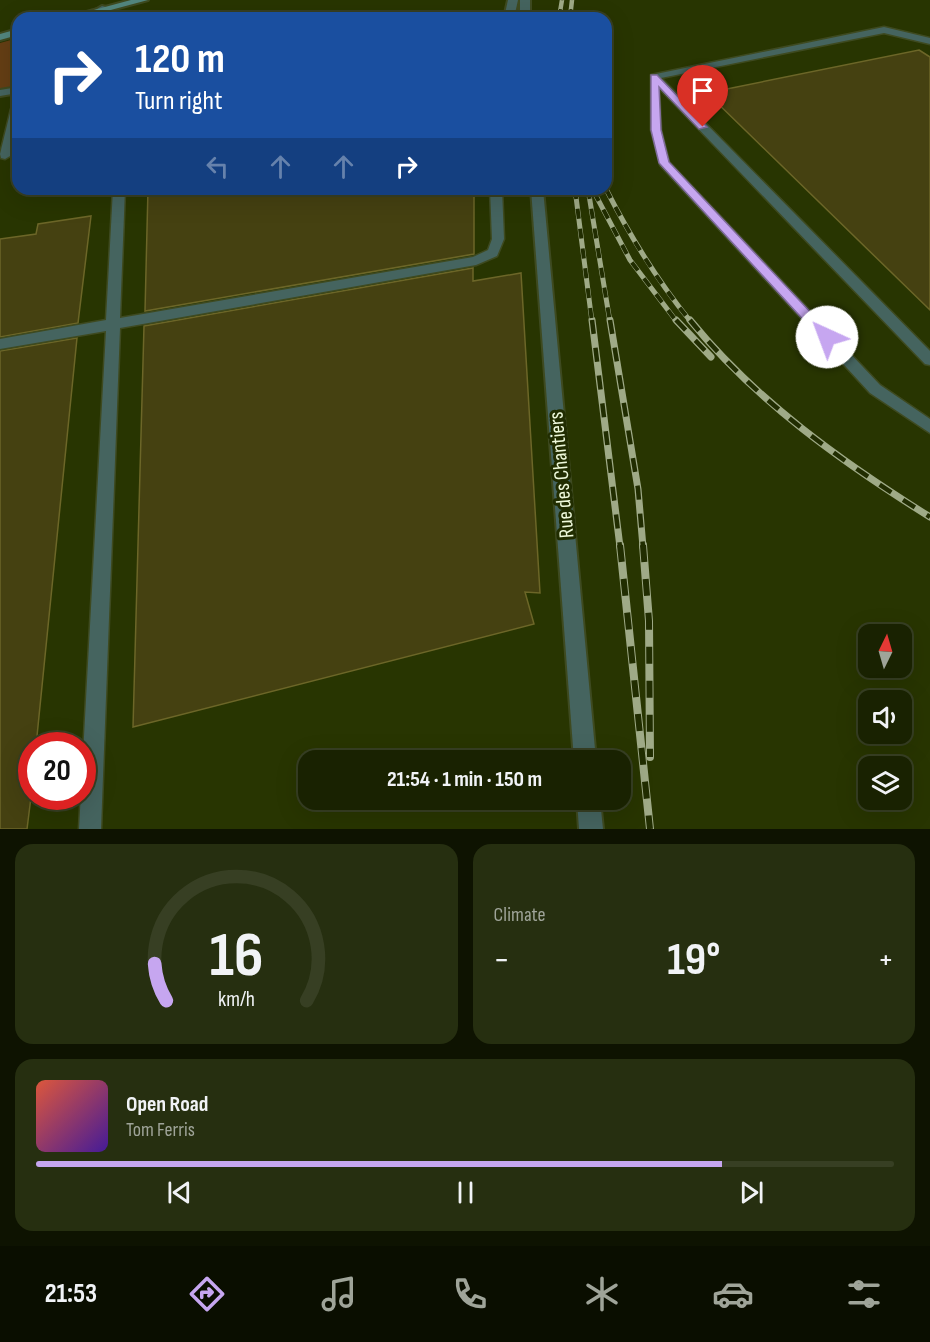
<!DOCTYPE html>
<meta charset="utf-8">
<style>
body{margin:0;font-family:"Sofia Sans Condensed",sans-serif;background:#262f10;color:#f1f3f6;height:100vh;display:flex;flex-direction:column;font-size:22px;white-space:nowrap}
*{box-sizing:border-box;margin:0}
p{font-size:20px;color:#9fa499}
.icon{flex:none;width:33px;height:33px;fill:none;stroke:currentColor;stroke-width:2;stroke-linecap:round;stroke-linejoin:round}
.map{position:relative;height:829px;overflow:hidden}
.panel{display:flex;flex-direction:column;gap:15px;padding:15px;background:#0e1301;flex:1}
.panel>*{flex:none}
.guide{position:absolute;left:12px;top:12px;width:600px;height:183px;border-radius:18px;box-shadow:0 6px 24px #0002,0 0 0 2px #373f23;background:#1a4fa0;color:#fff;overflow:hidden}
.needle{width:39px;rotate:5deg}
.fabs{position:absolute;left:858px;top:624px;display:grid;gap:12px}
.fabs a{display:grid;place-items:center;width:54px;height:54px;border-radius:12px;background:#192201;box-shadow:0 6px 24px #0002,0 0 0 2px #373f23;font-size:30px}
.speed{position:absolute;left:18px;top:732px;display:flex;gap:12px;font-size:30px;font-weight:700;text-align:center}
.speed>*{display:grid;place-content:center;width:78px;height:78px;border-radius:50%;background:#192201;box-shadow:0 6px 24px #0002,0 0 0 2px #373f23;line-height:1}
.speed .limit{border:9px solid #d22;background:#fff;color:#111}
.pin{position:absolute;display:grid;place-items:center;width:51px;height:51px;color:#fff;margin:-62px -26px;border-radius:50% 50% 50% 0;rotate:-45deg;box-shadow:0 0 6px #0007}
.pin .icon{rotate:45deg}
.me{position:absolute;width:66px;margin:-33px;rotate:317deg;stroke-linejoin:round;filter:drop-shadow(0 0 4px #0008)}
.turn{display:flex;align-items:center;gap:21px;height:126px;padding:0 24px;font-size:27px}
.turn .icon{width:78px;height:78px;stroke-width:2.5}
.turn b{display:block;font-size:42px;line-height:51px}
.lanes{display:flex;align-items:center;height:57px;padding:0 24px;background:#0003;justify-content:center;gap:30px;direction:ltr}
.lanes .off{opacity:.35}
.big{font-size:45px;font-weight:700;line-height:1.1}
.panel .card{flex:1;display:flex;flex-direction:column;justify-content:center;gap:9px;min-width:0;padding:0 21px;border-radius:18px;background:#262f10}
.panel .dial{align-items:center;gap:0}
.dial svg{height:156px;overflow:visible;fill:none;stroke:#373f23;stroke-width:7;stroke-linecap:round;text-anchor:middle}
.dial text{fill:#f1f3f6;stroke:none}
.song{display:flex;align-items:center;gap:18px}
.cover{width:72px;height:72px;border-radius:9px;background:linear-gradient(135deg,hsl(10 70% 55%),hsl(260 70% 35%))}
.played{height:6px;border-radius:3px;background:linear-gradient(90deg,#c6a6f0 80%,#373f23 80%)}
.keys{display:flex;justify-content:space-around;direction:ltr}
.heat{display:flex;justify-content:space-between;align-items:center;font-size:33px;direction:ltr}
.panel .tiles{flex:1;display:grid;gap:15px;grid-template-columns:1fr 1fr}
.card:last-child{grid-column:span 2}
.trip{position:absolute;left:298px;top:750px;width:333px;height:60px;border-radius:18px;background:#192201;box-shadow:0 6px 24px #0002,0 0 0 2px #373f23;font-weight:700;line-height:60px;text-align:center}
.tab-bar{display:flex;height:96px;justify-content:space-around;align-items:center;background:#0a0e00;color:#9fa499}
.tab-bar .icon{width:42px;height:42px}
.tab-bar .selected{color:#c6a6f0}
.tab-bar b{font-size:27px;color:#f1f3f6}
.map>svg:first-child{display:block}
.built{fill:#283501;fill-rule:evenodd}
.green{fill:#643e14}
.building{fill:#454111;stroke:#6c6628;stroke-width:1.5}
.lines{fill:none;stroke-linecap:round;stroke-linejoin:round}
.service-casing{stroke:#3e4a20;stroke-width:3}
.tertiary-casing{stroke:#3e4a20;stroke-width:4}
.secondary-casing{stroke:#3e4a20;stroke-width:4}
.service{fill:#45645f;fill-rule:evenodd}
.tertiary{fill:#45645f;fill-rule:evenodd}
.secondary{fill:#52867e;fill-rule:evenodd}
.rail-far3-casing{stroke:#9faa87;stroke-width:4.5}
.rail-far2-casing{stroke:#9faa87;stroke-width:5}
.rail-far1-casing{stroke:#9faa87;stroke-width:7}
.rail-casing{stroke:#9faa87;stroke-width:8}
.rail-far3{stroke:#212d01;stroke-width:3;stroke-dasharray:9;stroke-linecap:butt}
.rail-far2{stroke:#212d01;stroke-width:4;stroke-dasharray:10;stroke-linecap:butt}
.rail-far1{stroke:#212d01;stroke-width:4.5;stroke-dasharray:14;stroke-linecap:butt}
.rail{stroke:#212d01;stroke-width:6;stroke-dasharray:17;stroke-linecap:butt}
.route{fill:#c6a6f0;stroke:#816c9c;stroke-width:1.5}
.labels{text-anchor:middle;stroke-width:6;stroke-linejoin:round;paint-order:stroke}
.street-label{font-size:21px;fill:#eef9db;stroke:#212d01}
</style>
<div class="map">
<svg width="930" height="829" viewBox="0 0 930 829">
<rect width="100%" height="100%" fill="#212d01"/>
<path class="built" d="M 0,0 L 930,0 L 930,829 L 0,829 ZM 18,18 L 606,18 L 606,189 L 18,189 ZM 868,634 L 902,634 L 902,668 L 868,668 ZM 868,700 L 902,700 L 902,734 L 868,734 ZM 32,746 L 82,746 L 82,796 L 32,796 ZM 309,760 L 621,760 L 621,800 L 309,800 ZM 868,766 L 902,766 L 902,800 L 868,800 Z"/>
<polygon class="green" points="18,38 18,89 0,91 0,43"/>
<g class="building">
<polygon points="919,50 930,57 930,310 707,93"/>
<polygon points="148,189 474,189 474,254 145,311"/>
<polygon points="91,216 78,323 0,337 0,239 36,234 38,224"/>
<polygon points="473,268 473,281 521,273 540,593 525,592 534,624 133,727 144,326"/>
<polygon points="77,338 36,746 32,746 32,789 27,829 0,829 0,351"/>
</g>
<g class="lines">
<defs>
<g id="service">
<polygon points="884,27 930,38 930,44 884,33 661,78 930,351 930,365 925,364 659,88 661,130 669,162 880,385 930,419 930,433 870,393 660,165 651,130 651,75"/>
<polygon points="11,109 18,109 18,121 10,156 5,159 1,158 0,154"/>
<polygon points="113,189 125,189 120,318 473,257 488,250 492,239 490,189 502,189 504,239 497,256 476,265 120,328 101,829 79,829 106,331 0,349 0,339 106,320"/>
</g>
<g id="tertiary">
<polygon points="508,0 518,0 514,18 504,18"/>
<rect x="520" y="0" width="10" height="18"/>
<polygon points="102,6 110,8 94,18 82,18"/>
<polygon points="18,87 18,93 0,96 0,90"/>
<polygon points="531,189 543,189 596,760 574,760"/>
<polygon points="577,800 600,800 603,829 579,829"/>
</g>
<g id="secondary">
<polygon points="131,0 148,0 81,18 64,18"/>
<polygon points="18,29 18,35 0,40 0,34"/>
</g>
</defs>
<use href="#service" class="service-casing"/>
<use href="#tertiary" class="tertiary-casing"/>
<use href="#secondary" class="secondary-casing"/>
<use href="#service" class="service"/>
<use href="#tertiary" class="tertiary"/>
<use href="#secondary" class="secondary"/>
<defs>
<g id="rail-far3">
<polyline points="559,18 562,0"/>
<polyline points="570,18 572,0"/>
</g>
<g id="rail-far2">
<polyline points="575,189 592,322"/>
<polyline points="588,189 610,322"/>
<path d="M 606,189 C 631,238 656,279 691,322"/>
<polyline points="594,192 630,260 677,322"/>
</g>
<g id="rail-far1">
<polyline points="592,320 620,547"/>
<polyline points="610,320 638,489 643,547"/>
<polyline points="676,320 711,357"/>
<path d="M 690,320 C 756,401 842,462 930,517"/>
</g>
<g id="rail">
<polyline points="620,545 650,829"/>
<polyline points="643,545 649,621 650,757"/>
</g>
</defs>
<use href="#rail-far3" class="rail-far3-casing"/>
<use href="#rail-far2" class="rail-far2-casing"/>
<use href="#rail-far1" class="rail-far1-casing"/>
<use href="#rail" class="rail-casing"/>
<use href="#rail-far3" class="rail-far3"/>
<use href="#rail-far2" class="rail-far2"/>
<use href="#rail-far1" class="rail-far1"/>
<use href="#rail" class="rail"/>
</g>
<polygon class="route" points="651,75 657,75 707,127 699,129 659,87 661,130 669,162 831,334 833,337 831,340 822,340 659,163 651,130"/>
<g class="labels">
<g class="street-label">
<text transform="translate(561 475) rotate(-95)" y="7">Rue des Chantiers</text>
</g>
</g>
</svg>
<div class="fabs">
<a><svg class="needle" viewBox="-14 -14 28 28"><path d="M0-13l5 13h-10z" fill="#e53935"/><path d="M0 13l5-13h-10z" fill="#9fa499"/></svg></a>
<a><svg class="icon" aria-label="sound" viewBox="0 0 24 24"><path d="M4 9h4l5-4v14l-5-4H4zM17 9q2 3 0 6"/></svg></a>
<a><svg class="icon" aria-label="layers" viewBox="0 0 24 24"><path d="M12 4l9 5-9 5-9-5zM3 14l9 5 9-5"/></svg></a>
</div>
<div class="speed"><div class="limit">20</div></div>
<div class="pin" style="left:703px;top:127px;background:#d93025"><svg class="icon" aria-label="arrive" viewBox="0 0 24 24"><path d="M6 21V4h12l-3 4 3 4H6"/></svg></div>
<svg class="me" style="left:827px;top:337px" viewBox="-20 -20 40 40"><circle r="19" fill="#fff"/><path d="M0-13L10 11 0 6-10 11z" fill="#c6a6f0"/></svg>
<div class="trip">21:54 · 1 min · 150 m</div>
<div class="guide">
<div class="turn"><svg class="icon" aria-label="right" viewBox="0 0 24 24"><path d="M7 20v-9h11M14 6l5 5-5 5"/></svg><div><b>120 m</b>Turn right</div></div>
<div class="lanes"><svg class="icon off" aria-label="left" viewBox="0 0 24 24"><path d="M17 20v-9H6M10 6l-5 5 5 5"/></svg><svg class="icon off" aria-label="ahead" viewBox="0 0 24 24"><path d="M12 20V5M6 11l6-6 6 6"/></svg><svg class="icon off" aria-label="ahead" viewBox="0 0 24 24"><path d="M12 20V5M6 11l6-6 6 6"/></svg><svg class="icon" aria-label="right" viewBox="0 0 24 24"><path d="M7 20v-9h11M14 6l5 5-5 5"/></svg></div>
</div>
</div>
<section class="panel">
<div class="tiles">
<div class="card dial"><svg viewBox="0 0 100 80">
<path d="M14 69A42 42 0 1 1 86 69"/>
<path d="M14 69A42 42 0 0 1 8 50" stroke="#c6a6f0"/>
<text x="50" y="56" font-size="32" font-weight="700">16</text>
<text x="50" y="72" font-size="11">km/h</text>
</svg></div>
<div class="card"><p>Climate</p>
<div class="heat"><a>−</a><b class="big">19°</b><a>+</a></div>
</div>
<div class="card">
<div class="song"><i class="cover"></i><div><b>Open Road</b><p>Tom Ferris</p></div></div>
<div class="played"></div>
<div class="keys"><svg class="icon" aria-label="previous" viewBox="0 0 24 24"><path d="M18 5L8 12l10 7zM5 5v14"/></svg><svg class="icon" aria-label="pause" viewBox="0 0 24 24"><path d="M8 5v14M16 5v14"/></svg><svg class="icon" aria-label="next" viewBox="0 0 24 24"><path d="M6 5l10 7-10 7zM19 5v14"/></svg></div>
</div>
</div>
</section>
<nav class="tab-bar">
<b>21:53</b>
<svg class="icon selected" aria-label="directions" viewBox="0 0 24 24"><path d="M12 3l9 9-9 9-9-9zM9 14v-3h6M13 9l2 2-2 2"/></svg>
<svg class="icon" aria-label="music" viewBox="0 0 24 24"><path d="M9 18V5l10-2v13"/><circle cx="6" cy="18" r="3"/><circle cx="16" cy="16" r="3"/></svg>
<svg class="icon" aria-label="phone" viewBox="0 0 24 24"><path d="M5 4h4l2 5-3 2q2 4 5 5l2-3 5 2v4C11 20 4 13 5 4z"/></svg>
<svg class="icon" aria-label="climate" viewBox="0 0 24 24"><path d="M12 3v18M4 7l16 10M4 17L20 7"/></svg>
<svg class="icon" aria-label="car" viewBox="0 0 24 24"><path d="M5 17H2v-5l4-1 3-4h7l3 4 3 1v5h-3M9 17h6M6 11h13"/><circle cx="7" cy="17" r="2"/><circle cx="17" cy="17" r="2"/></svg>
<svg class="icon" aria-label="filters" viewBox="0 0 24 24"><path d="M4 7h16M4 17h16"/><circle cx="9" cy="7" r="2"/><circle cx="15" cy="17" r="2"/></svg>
</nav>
